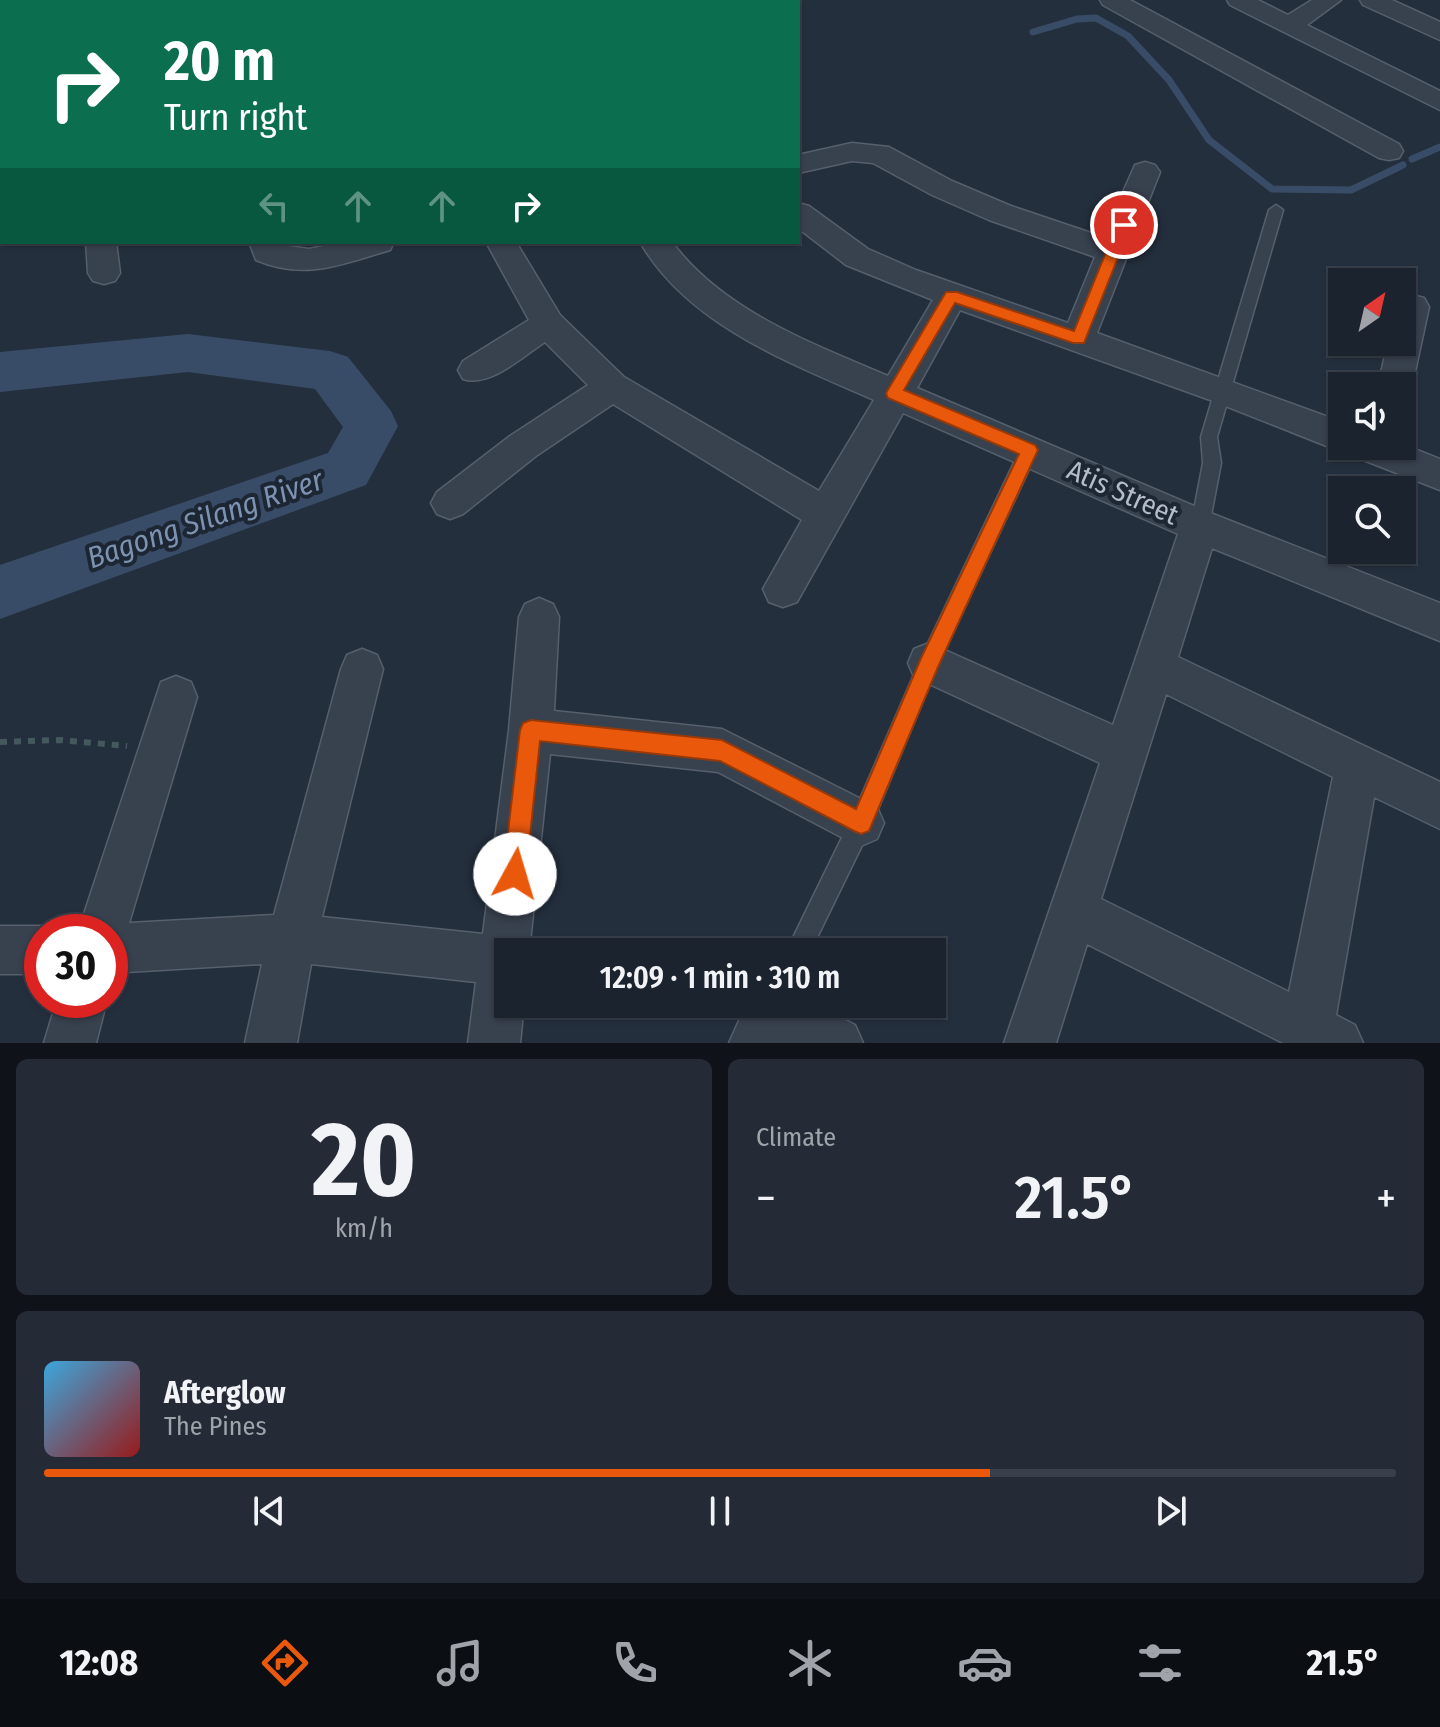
<!DOCTYPE html>
<meta charset="utf-8">
<style>
body{margin:0;font-family:"Fira Sans Condensed",sans-serif;background:#242b36;color:#f1f3f6;height:100vh;display:flex;flex-direction:column;font-size:30px;white-space:nowrap}
*{box-sizing:border-box;margin:0}
p{font-size:26px;color:#a0a4aa}
.icon{flex:none;width:44px;height:44px;fill:none;stroke:currentColor;stroke-width:2;stroke-linecap:round;stroke-linejoin:round}
.map{position:relative;height:1043px;overflow:hidden}
.sheet{display:flex;flex-direction:column;gap:16px;padding:16px;background:#0f1319;flex:1}
.sheet>*{flex:none}
.hud{position:absolute;left:0px;top:0px;width:800px;height:244px;box-shadow:0 2px 6px #0004,0 0 0 2px #39404a;background:#0b6e4f;color:#fff;overflow:hidden}
.needle{width:52px;rotate:34deg}
.controls{position:absolute;left:1328px;top:268px;display:grid;gap:16px}
.controls a{display:grid;place-items:center;width:88px;height:88px;border-radius:0px;background:#1b232e;box-shadow:0 2px 6px #0004,0 0 0 2px #39404a;font-size:40px}
.speed{position:absolute;left:24px;top:914px;display:flex;gap:16px;font-size:40px;font-weight:700;text-align:center}
.speed>*{display:grid;place-content:center;width:104px;height:104px;border-radius:50%;background:#1b232e;box-shadow:0 2px 6px #0004,0 0 0 2px #39404a;line-height:1}
.speed .limit{border:12px solid #d22;background:#fff;color:#111}
.pin{position:absolute;display:grid;place-items:center;width:68px;height:68px;color:#fff;margin:-34px;border:4px solid #fff;border-radius:50%;box-shadow:0 2px 8px #0007}
.me{position:absolute;width:88px;margin:-44px;rotate:6deg;stroke-linejoin:round;filter:drop-shadow(0 0 6px #0008)}
.turn{display:flex;align-items:center;gap:28px;height:168px;padding:0 32px;font-size:36px}
.turn .icon{width:104px;height:104px;stroke-width:2.5}
.turn b{display:block;font-size:56px;line-height:68px}
.lanes{display:flex;align-items:center;height:76px;padding:0 32px;background:#0003;justify-content:center;gap:40px;direction:ltr}
.lanes .off{opacity:.35}
.big{font-size:60px;font-weight:600;line-height:1.1}
.sheet .card{flex:1;display:flex;flex-direction:column;justify-content:center;gap:12px;min-width:0;padding:0 28px;border-radius:12px;background:#242b36}
.sheet .dial{align-items:center;gap:0}
.dial b{font-size:104px;line-height:1}
.song{display:flex;align-items:center;gap:24px}
.cover{width:96px;height:96px;border-radius:12px;background:linear-gradient(135deg,hsl(200 70% 55%),hsl(0 70% 35%))}
.played{height:8px;border-radius:4px;background:linear-gradient(90deg,#ea580c 70%,#39404a 70%)}
.keys{display:flex;justify-content:space-around;direction:ltr}
.heat{display:flex;justify-content:space-between;align-items:center;font-size:44px;direction:ltr}
.sheet .tiles{flex:1;display:grid;gap:16px;grid-template-columns:1fr 1fr}
.card:last-child{grid-column:span 2}
.trip{position:absolute;left:494px;top:938px;width:452px;height:80px;border-radius:0px;background:#1b232e;box-shadow:0 2px 6px #0004,0 0 0 2px #39404a;font-weight:600;line-height:80px;text-align:center}
.dock{display:flex;height:128px;justify-content:space-around;align-items:center;background:#0b0e12;color:#a0a4aa}
.dock .icon{width:56px;height:56px}
.dock .current{color:#ea580c}
.dock b{font-size:36px;color:#f1f3f6}
.map>svg:first-child{display:block}
.lines{fill:none;stroke-linecap:round;stroke-linejoin:round}
.stream{stroke:#394c67;stroke-width:7}
.river{fill:#394c67;fill-rule:evenodd}
.lane-casing{stroke:#565f6c;stroke-width:3}
.street-casing{stroke:#565f6c;stroke-width:3}
.path{stroke:#44595c;stroke-width:6;stroke-dasharray:7 7;stroke-linecap:butt}
.lane{fill:#38414e;fill-rule:evenodd}
.street{fill:#38414e;fill-rule:evenodd}
.route{fill:#ea580c;stroke:#983908;stroke-width:2}
.labels{text-anchor:middle;stroke-width:8;stroke-linejoin:round;paint-order:stroke}
.street-label{font-size:28px;fill:#b4bcc9;stroke:#1d2633}
.water-label{font-size:30px;font-style:italic;fill:#7c92b1;stroke:#1d2633}
</style>
<div class="map">
<svg width="1440" height="1043" viewBox="0 0 1440 1043">
<rect width="100%" height="100%" fill="#242f3e"/>
<g class="lines">
<g class="stream">
<polyline points="1033,32 1077,19 1096,18 1128,36 1169,80 1209,140 1272,189 1351,190 1403,165"/>
<polyline points="1412,159 1440,147"/>
</g>
<polygon class="river" points="188,334 330,351 348,357 391,411 398,426 366,485 0,619 0,565 328,453 343,427 315,389 188,372 0,392 0,352"/>
<defs>
<g id="lane">
<polygon points="1276,205 1283,210 1217,437 1221,463 1209,526 1206,532 1200,534 1194,532 1191,526 1203,463 1201,437 1269,210"/>
<polygon points="1029,443 1035,445 1038,450 937,667 869,831 810,952 786,952 853,815 922,656 1020,450 1023,445"/>
</g>
<g id="street">
<polygon points="195,0 219,0 220,2 196,2"/>
<polygon points="312,0 336,0 337,2 313,2"/>
<polygon points="425,0 449,0 450,2 426,2"/>
<polygon points="628,0 653,0 654,2 629,2"/>
<polygon points="1100,0 1130,0 1399,144 1403,151 1399,158 1389,160 1379,158 1103,5"/>
<polygon points="1227,0 1258,0 1288,15 1312,0 1341,0 1307,25 1440,91 1440,110 1230,5"/>
<polygon points="1360,0 1392,0 1440,22 1440,40 1363,5"/>
<polygon points="0,140 2,140 0,159"/>
<path d="M 852,143 L 889,147 L 952,181 L 1011,206 L 1103,237 L 1135,165 L 1145,162 L 1155,165 L 1160,172 L 1097,333 L 1342,422 L 1342,446 L 1402,444 L 1440,459 L 1440,490 L 1353,456 L 1350,449 L 1342,452 L 1329,447 L 1213,401 L 960,310 L 917,388 L 1213,514 L 1440,603 L 1440,641 L 1212,548 L 1178,657 L 1440,782 L 1440,829 L 1374,797 L 1336,1015 L 1355,1025 L 1363,1043 L 1283,1043 L 1087,944 L 1056,1043 L 1004,1043 L 1100,763 L 914,677 L 908,663 L 914,649 L 929,643 L 1113,725 L 1178,534 L 903,413 L 797,602 L 783,607 L 769,602 L 763,589 L 802,520 L 613,404 L 536,456 L 463,514 L 450,519 L 437,514 L 431,503 L 437,492 L 510,436 L 588,385 L 545,342 C 523,356 490,388 463,379 L 458,370 L 463,361 L 529,320 L 486,242 L 516,242 L 560,315 L 624,377 L 819,491 L 874,400 C 790,363 688,325 640,242 L 672,242 C 722,310 812,344 888,376 L 933,300 L 846,265 L 798,228 L 798,203 L 809,206 L 868,249 L 916,270 L 1068,323 L 1095,257 L 989,220 L 932,195 L 873,163 L 852,161 L 798,173 L 798,155 ZM 1166,694 L 1333,777 L 1289,992 L 1101,899 Z"/>
<polygon points="86,242 116,242 120,273 115,281 104,284 93,281 88,273"/>
<path d="M 249,242 L 279,242 L 280,245 L 309,249 L 343,242 L 394,242 L 390,250 C 341,264 306,281 256,260 Z"/>
<polygon points="1413,295 1424,298 1429,307 1412,386 1407,396 1402,397 1402,386 1378,386 1388,342 1402,342 1402,298"/>
<polygon points="539,598 553,604 559,617 554,711 722,729 877,807 884,823 877,839 861,846 845,839 718,772 550,754 529,952 508,952 508,1004 524,1004 520,1043 468,1043 476,982 311,964 297,1043 245,1043 262,964 110,973 110,932 78,932 161,682 176,676 191,682 197,697 129,923 274,915 341,669 347,655 362,649 377,655 383,669 322,917 483,934 509,730 519,617 525,604"/>
<polygon points="0,926 42,926 58,932 42,932 42,974 0,974"/>
<polygon points="57,1000 107,1000 96,1043 44,1043"/>
<polygon points="738,1004 815,1004 855,1025 863,1043 729,1043 742,1014"/>
</g>
</defs>
<use href="#lane" class="lane-casing"/>
<use href="#street" class="street-casing"/>
<polyline class="path" points="0,742 60,740 127,746"/>
<use href="#lane" class="lane"/>
<use href="#street" class="street"/>
</g>
<polygon class="route" points="1124,220 1131,225 1084,343 1073,343 955,303 904,390 1035,445 1038,450 938,667 869,831 861,834 854,831 720,761 540,741 526,874 523,882 515,885 507,882 503,874 520,730 523,723 531,720 722,740 856,809 922,656 1019,454 888,398 886,393 946,292 957,292 1074,331 1117,225"/>
<g class="labels">
<g class="street-label">
<text transform="translate(1123 492) rotate(24)" y="10">Atis Street</text>
</g>
<g class="water-label">
<text transform="translate(205 519) rotate(-19)" y="10">Bagong Silang River</text>
</g>
</g>
</svg>
<div class="controls">
<a><svg class="needle" viewBox="-14 -14 28 28"><path d="M0-13l5 13h-10z" fill="#e53935"/><path d="M0 13l5-13h-10z" fill="#a0a4aa"/></svg></a>
<a><svg class="icon" aria-label="sound" viewBox="0 0 24 24"><path d="M4 9h4l5-4v14l-5-4H4zM17 9q2 3 0 6"/></svg></a>
<a><svg class="icon" aria-label="search" viewBox="0 0 24 24"><circle cx="10" cy="10" r="6"/><path d="M15 15l6 6"/></svg></a>
</div>
<div class="speed"><div class="limit">30</div></div>
<div class="pin" style="left:1124px;top:225px;background:#d93025"><svg class="icon" aria-label="arrive" viewBox="0 0 24 24"><path d="M6 21V4h12l-3 4 3 4H6"/></svg></div>
<svg class="me" style="left:515px;top:874px" viewBox="-20 -20 40 40"><circle r="19" fill="#fff"/><path d="M0-13L10 11 0 6-10 11z" fill="#ea580c"/></svg>
<div class="trip">12:09 · 1 min · 310 m</div>
<div class="hud">
<div class="turn"><svg class="icon" aria-label="right" viewBox="0 0 24 24"><path d="M7 20v-9h11M14 6l5 5-5 5"/></svg><div><b>20 m</b>Turn right</div></div>
<div class="lanes"><svg class="icon off" aria-label="left" viewBox="0 0 24 24"><path d="M17 20v-9H6M10 6l-5 5 5 5"/></svg><svg class="icon off" aria-label="ahead" viewBox="0 0 24 24"><path d="M12 20V5M6 11l6-6 6 6"/></svg><svg class="icon off" aria-label="ahead" viewBox="0 0 24 24"><path d="M12 20V5M6 11l6-6 6 6"/></svg><svg class="icon" aria-label="right" viewBox="0 0 24 24"><path d="M7 20v-9h11M14 6l5 5-5 5"/></svg></div>
</div>
</div>
<section class="sheet">
<div class="tiles">
<div class="card dial"><b>20</b><p>km/h</p></div>
<div class="card"><p>Climate</p>
<div class="heat"><a>−</a><b class="big">21.5°</b><a>+</a></div>
</div>
<div class="card">
<div class="song"><i class="cover"></i><div><b>Afterglow</b><p>The Pines</p></div></div>
<div class="played"></div>
<div class="keys"><svg class="icon" aria-label="previous" viewBox="0 0 24 24"><path d="M18 5L8 12l10 7zM5 5v14"/></svg><svg class="icon" aria-label="pause" viewBox="0 0 24 24"><path d="M8 5v14M16 5v14"/></svg><svg class="icon" aria-label="next" viewBox="0 0 24 24"><path d="M6 5l10 7-10 7zM19 5v14"/></svg></div>
</div>
</div>
</section>
<nav class="dock">
<b>12:08</b>
<svg class="icon current" aria-label="directions" viewBox="0 0 24 24"><path d="M12 3l9 9-9 9-9-9zM9 14v-3h6M13 9l2 2-2 2"/></svg>
<svg class="icon" aria-label="music" viewBox="0 0 24 24"><path d="M9 18V5l10-2v13"/><circle cx="6" cy="18" r="3"/><circle cx="16" cy="16" r="3"/></svg>
<svg class="icon" aria-label="phone" viewBox="0 0 24 24"><path d="M5 4h4l2 5-3 2q2 4 5 5l2-3 5 2v4C11 20 4 13 5 4z"/></svg>
<svg class="icon" aria-label="climate" viewBox="0 0 24 24"><path d="M12 3v18M4 7l16 10M4 17L20 7"/></svg>
<svg class="icon" aria-label="car" viewBox="0 0 24 24"><path d="M5 17H2v-5l4-1 3-4h7l3 4 3 1v5h-3M9 17h6M6 11h13"/><circle cx="7" cy="17" r="2"/><circle cx="17" cy="17" r="2"/></svg>
<svg class="icon" aria-label="filters" viewBox="0 0 24 24"><path d="M4 7h16M4 17h16"/><circle cx="9" cy="7" r="2"/><circle cx="15" cy="17" r="2"/></svg>
<b>21.5°</b>
</nav>
